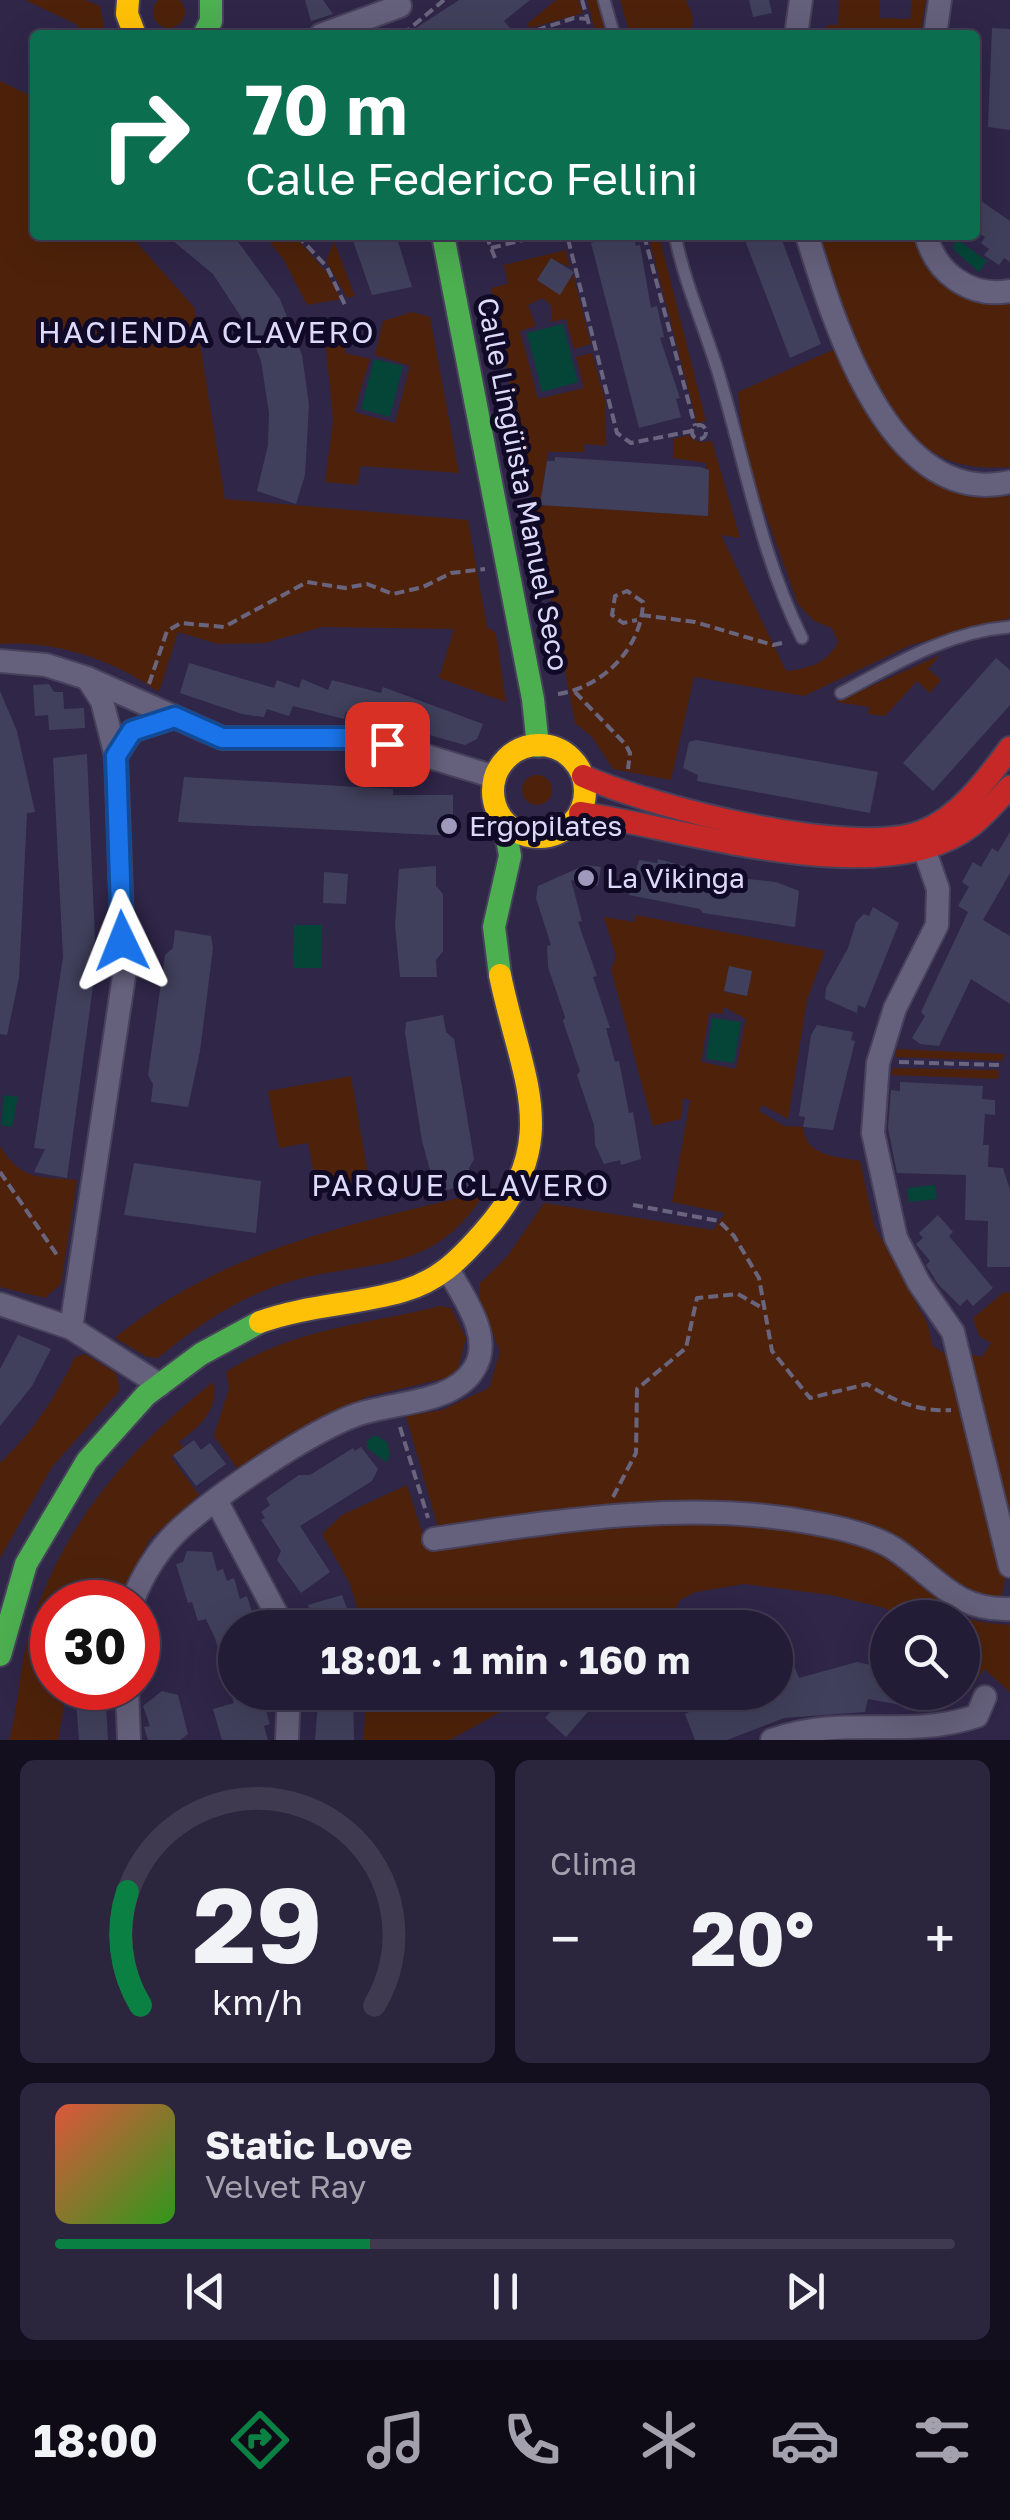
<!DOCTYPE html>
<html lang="es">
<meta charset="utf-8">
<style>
body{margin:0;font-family:"Golos Text",sans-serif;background:#2b253e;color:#f1f3f6;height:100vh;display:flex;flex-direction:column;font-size:38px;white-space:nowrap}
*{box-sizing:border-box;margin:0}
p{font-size:32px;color:#a3a1ad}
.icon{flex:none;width:55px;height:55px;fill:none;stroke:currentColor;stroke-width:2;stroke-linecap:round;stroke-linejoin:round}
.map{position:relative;height:1740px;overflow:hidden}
.drawer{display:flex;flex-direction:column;gap:20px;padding:20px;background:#130f1e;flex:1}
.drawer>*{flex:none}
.top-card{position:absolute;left:30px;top:30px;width:950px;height:210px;border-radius:10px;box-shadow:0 10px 40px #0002,0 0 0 2px #403a51;background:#0b6e4f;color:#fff;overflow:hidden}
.controls{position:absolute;left:870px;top:1600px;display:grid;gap:20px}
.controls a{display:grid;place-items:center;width:110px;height:110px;border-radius:50%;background:#231c36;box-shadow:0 10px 40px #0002,0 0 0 2px #403a51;font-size:50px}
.speed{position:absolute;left:30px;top:1580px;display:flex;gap:20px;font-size:50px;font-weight:700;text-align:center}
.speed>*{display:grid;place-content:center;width:130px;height:130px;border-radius:50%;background:#231c36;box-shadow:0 10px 40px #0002,0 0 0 2px #403a51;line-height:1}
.speed .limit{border:15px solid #d22;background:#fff;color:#111}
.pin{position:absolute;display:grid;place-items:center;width:85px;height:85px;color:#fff;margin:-42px;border-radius:20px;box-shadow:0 5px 15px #0006}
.me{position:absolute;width:110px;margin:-55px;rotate:358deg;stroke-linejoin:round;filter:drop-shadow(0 0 8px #0008)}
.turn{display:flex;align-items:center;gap:35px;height:210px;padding:0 50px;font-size:45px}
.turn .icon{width:130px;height:130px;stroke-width:2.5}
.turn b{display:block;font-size:70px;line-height:85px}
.big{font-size:75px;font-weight:700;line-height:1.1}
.drawer .card{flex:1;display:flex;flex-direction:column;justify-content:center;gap:15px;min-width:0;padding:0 35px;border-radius:15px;background:#2b253e}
.drawer .dial{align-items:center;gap:0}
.dial svg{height:260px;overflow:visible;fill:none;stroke:#403a51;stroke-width:7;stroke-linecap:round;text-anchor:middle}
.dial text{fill:#f1f3f6;stroke:none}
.song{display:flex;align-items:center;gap:30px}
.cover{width:120px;height:120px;border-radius:15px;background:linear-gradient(135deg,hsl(10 70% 55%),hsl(110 70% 35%))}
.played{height:10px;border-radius:5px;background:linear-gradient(90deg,#0b8043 35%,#403a51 35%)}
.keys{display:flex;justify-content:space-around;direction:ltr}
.heat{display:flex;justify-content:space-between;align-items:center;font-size:55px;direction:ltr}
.drawer .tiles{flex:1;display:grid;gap:20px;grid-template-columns:1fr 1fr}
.card:last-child{grid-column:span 2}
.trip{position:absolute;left:218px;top:1610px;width:575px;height:100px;border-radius:50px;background:#231c36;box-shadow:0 10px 40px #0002,0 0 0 2px #403a51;font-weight:700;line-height:100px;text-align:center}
.menu{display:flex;height:160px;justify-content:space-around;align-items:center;background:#0e0b16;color:#a3a1ad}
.menu .icon{width:70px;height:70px}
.menu .current{color:#0b8043}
.menu b{font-size:45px;color:#f1f3f6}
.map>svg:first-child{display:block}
.green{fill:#4e220a;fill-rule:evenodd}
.water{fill:#044538}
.building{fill:#41405c}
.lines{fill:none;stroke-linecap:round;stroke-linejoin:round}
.lane-casing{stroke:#47415b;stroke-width:15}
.street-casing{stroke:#47415b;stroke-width:26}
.fast-casing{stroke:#47415b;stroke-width:26}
.slow-casing{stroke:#47415b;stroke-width:26}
.jam-casing{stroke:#47415b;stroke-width:26}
.path{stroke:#6a657e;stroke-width:4;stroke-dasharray:10 5;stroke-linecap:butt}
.lane{stroke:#65607b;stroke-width:11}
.street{stroke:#65607b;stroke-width:22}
.fast{stroke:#4caf50;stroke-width:22}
.slow{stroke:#ffc107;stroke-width:22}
.jam{stroke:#c62828;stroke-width:22}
.route-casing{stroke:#114b97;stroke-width:25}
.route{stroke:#1a73e8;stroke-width:18}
.poi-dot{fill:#9f9abb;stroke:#100a26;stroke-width:4}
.labels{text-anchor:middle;stroke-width:10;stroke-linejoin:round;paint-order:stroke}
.street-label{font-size:28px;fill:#dcd9f9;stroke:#100a26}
.poi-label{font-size:28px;fill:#dcd9f9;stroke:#100a26;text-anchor:start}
.neighbourhood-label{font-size:30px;letter-spacing:2.5px;fill:#dcd9f9;stroke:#100a26}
</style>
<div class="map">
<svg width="1010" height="1740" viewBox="0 0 1010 1740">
<rect width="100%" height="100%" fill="#2f2648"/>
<g class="green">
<circle cx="169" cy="12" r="16"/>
<polygon points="25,0 85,0 100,6 106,35 75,35 78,25"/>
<polygon points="556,0 578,0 583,13 531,28 527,24"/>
<polygon points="587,0 598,0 609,35 596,35"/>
<polygon points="620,0 686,0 693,17 691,35 630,35"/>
<polygon points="839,0 880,0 880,18 910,19 912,0 926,0 920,35 812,35 813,31 826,31 827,25 838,25"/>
<path d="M 0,81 L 29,95 L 35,92 L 35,235 L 130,235 L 194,307 L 225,499 L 468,520 L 487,627 L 496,633 L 506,702 L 439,678 L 454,629 L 322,627 L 265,643 L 218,644 L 178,632 L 159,692 C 113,660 56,640 0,644 Z"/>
<polygon points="264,235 294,235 327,273 341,299 307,305 284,260"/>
<polygon points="648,235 659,235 706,421 697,423"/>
<path d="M 819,235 L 913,235 C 926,276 967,313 1010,303 L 1010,467 C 981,469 953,467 928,449 C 876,410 838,296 819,235 Z"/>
<polygon points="334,241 355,296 347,298 326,261"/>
<path d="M 566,250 L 570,267 L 551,259 L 537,280 L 560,294 L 573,274 L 591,344 L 574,349 L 566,319 L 551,322 L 551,306 L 543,298 L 528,305 L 536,326 L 520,331 L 538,399 L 584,388 L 576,357 L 592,353 L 605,400 L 606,446 L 584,444 L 585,452 L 548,452 L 540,505 L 708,516 L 706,463 L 673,458 L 673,439 L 688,435 L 699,442 L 712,441 L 740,538 L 721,535 L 786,671 C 808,669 828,663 838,642 L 832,628 L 814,621 L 798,604 C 775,536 741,464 738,392 L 835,349 C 874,427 908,503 1010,496 L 1010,618 L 911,645 L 804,696 L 694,677 L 671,780 L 613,769 L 592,737 L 575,723 L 491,288 L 508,284 L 504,265 Z"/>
<polygon points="412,312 430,317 459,473 361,466 357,485 325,482 333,420 325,337 346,326 345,353 370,359 354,412 395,423 410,366 375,355 383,321"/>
<polygon points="940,655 928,669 941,680 930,693 917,681 885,716 868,714 869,707 836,702"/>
<circle cx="537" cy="790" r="15"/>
<path d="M 635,915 L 825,951 L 807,1000 L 788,1119 L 763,1105 L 759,1111 L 784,1126 L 803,1127 C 805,1156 837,1157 860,1161 L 874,1225 L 928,1325 L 932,1345 L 952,1359 L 995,1558 L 1006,1574 L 1001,1597 L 992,1602 C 977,1595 957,1589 943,1579 C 918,1560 903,1535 871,1524 C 744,1482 571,1518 439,1531 L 406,1416 L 442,1410 L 489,1388 L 500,1352 L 480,1300 L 480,1283 L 507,1257 L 544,1203 L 713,1230 L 725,1213 L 672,1202 L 690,1100 L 683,1098 L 681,1119 L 653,1126 L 611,969 L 616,957 L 604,917 L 635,922 ZM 729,967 L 752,971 L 747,996 L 725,992 ZM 724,1007 L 746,1019 L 736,1069 L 701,1062 L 709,1013 L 722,1014 Z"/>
<polygon points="897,1049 1005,1054 1002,1061 895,1057"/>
<polygon points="893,1068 999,1070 998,1079 891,1075"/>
<polygon points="351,1076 369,1180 317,1189 308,1143 279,1148 268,1091"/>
<path d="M 0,1146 C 22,1183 43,1176 77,1180 L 61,1284 L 45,1298 L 0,1287 Z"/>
<path d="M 485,1192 C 430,1282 361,1256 276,1286 C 231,1302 195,1328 158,1358 L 147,1357 L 115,1338 C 220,1250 354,1223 485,1192 Z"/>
<polygon points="1004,1292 1010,1293 1010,1545 970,1354 982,1357 991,1343 979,1336 973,1318"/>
<path d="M 440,1306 L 451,1308 L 466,1338 L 458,1369 L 450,1377 L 366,1397 L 237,1468 L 214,1436 L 229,1388 L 226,1372 C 293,1328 365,1325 440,1306 Z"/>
<path d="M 85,1354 L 116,1373 L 120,1390 L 52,1467 L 0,1558 L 0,1463 C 33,1432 55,1398 75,1357 Z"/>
<path d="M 213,1382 C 220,1409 199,1427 179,1442 L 183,1448 L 171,1457 L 199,1495 L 150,1539 L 122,1591 L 94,1582 L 88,1602 L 52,1602 L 52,1688 L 67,1688 L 58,1740 L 9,1740 C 19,1705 19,1668 29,1634 C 60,1526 128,1450 213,1382 Z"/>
<path d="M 407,1485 L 428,1551 C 571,1533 735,1493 875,1548 C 909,1562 928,1595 958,1614 C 973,1623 993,1623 1010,1625 L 1010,1692 L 984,1669 L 969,1691 L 970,1681 L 963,1663 L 962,1618 L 897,1617 L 885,1608 L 831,1595 L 744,1584 L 696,1592 L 680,1600 L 666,1627 L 363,1627 L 350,1584 L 322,1534 L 342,1515 Z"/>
<polygon points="367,1693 367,1692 522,1693 501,1703 504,1710 450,1740 363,1740"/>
</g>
<g class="water">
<polygon points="955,238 987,261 979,272 953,249"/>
<polygon points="563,324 578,382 542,392 527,333"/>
<polygon points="374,359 403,366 390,417 361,409"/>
<polygon points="294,925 322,925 321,968 293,968"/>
<polygon points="712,1018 741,1022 734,1063 706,1059"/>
<polygon points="4,1095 18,1097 12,1127 1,1125"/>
<polygon points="935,1185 937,1199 909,1202 907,1188"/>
<polygon points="375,1435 387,1442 390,1455 386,1462 367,1448 367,1441"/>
</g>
<g class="building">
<polygon points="305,0 323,0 333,14 311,21"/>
<polygon points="459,0 530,0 504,21 510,28 501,35 405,35"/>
<polygon points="749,0 769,0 772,13 753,17"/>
<polygon points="992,28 1010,29 1010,130 988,127"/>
<polygon points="975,197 1010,221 1010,262 1004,258 999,265 984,255 989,249 981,243 985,237 975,230"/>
<polygon points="166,235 233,235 280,299 302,355 309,405 305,475 296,504 257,491 268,445 269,413 261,361 249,329 213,274"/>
<polygon points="351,235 396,235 412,287 372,295"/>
<polygon points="620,235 633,235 636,246 640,245 651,308 657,306 664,337 660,338 680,398 676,399 681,417 639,428 591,243"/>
<polygon points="743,235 780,235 821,344 790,358"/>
<polygon points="551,258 574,272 560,295 537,280"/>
<polygon points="555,457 701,467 709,470 708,516 540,505 547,461 555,461"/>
<polygon points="996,658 1010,670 1010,705 933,791 903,763"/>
<polygon points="189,663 274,688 277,680 299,688 302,679 328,690 332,680 381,693 383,687 483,724 477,739 465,745 346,712 344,719 293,706 289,716 267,709 264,717 242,714 180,693"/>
<polygon points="49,684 54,692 63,692 64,709 84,708 85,728 49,730 48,715 35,716 33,685"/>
<polygon points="0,691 17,731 35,812 27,813 19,978 7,1035 0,1034"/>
<polygon points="696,740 878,772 870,813 697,781 698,775 683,768 689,742"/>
<polygon points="87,754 96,964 67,1178 34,1172 45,1149 34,1148 63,957 53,758"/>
<polygon points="184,777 393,789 393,795 453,795 453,836 178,822"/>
<polygon points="1010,832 1010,873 983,920 1010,936 1010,1004 971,979 939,1046 920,1044 912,1038 925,1016 921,1012 968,912 958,906 969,887 962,882 973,862 981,867 992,848 998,852"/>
<polygon points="658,859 709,873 710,870 724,872 729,877 776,882 799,891 795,927 703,913 700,909 629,895 639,860 657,863"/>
<polygon points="585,865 601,867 598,886 571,880 582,921 578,922 597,976 593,977 610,1028 606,1028 615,1062 619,1061 629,1113 633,1112 641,1159 621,1165 620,1160 604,1164 595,1145 594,1125 577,1075 580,1071 563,1021 565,1017 548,967 547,946 551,945 536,898 538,886"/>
<polygon points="436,866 436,886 443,894 443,951 436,960 437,977 400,977 395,925 399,869"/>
<polygon points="324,872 348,874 346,904 323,903"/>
<polygon points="873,907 899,923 865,1008 858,1005 857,1013 825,999 826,988 848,948 856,922 864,914 869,916"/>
<polygon points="175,930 211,936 213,948 200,1051 188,1107 151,1102 153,1084 148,1075 165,955 173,948"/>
<polygon points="729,966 752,971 747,996 724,991"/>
<polygon points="443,1015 446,1032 454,1039 474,1159 469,1168 472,1185 436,1192 422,1141 405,1033 406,1022"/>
<polygon points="817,1025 853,1032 851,1040 855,1041 833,1130 803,1127 805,1117 799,1116 811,1035"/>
<polygon points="900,1082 983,1086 982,1099 995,1100 995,1115 985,1114 983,1145 989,1145 988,1167 1003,1168 1010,1190 1010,1267 987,1267 988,1221 965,1220 966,1175 897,1173 888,1128 891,1090 900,1091"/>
<polygon points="134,1163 261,1181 256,1233 124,1215"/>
<polygon points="938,1215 953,1232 949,1236 993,1288 973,1306 967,1299 960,1306 938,1284 926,1265 930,1261 916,1244 923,1238 919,1233"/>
<polygon points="18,1335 51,1349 32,1386 0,1426 0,1369"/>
<polygon points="194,1440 201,1450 210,1443 226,1464 196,1486 173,1455"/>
<polygon points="361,1447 378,1469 372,1481 300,1526 330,1572 301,1593 277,1560 281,1551 261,1520 265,1518 261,1512 270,1505 266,1498 299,1475 310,1475 353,1448 355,1451"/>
<polygon points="187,1551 212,1552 217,1571 223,1569 227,1581 234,1578 240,1599 247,1596 257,1628 235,1628 233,1690 249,1698 257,1696 260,1706 264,1705 270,1724 264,1726 268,1740 222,1740 213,1709 234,1703 215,1638 206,1619 198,1621 192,1602 188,1603 176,1564 183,1562"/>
<polygon points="342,1595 354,1628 314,1628 308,1605"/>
<polygon points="857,1662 888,1669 888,1692 933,1692 929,1710 868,1699 865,1712 784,1718 727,1740 695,1740 685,1714 734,1692 775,1692 775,1671 787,1667 795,1668 799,1678"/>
<polygon points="75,1688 105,1688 108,1740 79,1740"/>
<polygon points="162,1691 178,1695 188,1734 180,1740 148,1740 144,1727 150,1726 143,1706"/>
<polygon points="319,1692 353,1692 354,1740 315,1740"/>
<polygon points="536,1692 605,1692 566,1737 545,1718 554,1708"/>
</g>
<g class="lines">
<defs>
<g id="lane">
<polyline points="604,0 614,35"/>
<path d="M 675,235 C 685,286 707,332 721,382 C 746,467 762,558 802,638"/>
<path d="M 841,693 C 896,664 947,632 1010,627"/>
</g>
<g id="street">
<polyline points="321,35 400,6"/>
<polyline points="796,35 801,0"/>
<polyline points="935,35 940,0"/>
<path d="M 807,235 C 833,321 890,510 1010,482"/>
<path d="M 926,235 C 936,274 971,298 1010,291"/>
<polyline points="0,661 46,665 87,678 222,738 349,738 387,744 495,777"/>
<polyline points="116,756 132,731 175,717"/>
<polyline points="920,837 938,889 937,925 895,1008 878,1063 873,1133 896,1238 919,1283 953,1332 1010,1566"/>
<polyline points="0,1304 71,1328 160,1385"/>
<polyline points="71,1328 124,976 116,756 102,701 87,678"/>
<polyline points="217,1502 284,1628"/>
<path d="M 434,1539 C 556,1521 690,1499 813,1523 C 836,1527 872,1535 893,1548 C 936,1576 954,1611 1010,1609"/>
<path d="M 132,1602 C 143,1574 159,1548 182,1527 C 220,1493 309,1432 356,1415 C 392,1402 453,1404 474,1369 C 494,1338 464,1298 449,1271"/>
<polyline points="127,1688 129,1740"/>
<polyline points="287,1740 289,1692"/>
<path d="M 772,1740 C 847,1714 904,1740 977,1716 L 985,1697"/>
</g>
<g id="fast">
<polyline points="204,35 211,21 211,0"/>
<polyline points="443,235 533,699 538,746"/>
<polyline points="500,975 494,927 510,856 504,821"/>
<polyline points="0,1655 26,1564 87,1461 146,1395 201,1354 260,1322"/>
</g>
<g id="slow">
<polyline points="128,0 127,14 135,35"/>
<circle cx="539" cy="791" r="46"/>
<path d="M 260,1322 C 307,1305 355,1305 403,1291 C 438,1281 458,1261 482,1234 C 566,1141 521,1079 500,975"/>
</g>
<g id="jam">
<path d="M 583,776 C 652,807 850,858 921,832 C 959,818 987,779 1010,748"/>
<path d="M 580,813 C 683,828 883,895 972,825 C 986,814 998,799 1010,787"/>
</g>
</defs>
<use href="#lane" class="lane-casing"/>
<use href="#street" class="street-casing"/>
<use href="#fast" class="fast-casing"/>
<use href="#slow" class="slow-casing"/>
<use href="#jam" class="jam-casing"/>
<g class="path">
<polyline points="582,0 592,35"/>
<polyline points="402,35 444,0"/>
<polyline points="522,35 574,18 588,19"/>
<polyline points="297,235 327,267 345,305"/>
<polyline points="486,235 495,258"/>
<polyline points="583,235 584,240 604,235"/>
<polyline points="644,235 695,426"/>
<polyline points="568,239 617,433 631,443 692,431"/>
<polyline points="491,248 543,235"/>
<circle cx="699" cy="432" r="7"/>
<polyline points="641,615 695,622 773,645 787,642"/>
<polyline points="149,684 167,631 181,623 224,627 307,582 345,588 367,584 393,594 423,587 451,573 485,569"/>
<polyline points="575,692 626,745 630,753 628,769"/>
<path d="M 558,694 C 604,687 642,647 643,602 L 627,591 L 615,596 L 612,615 L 623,623 L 637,620"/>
<polyline points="899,1062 1000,1065"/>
<polyline points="0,1172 59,1258"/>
<path d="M 633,1205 L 719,1221 L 734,1236 L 759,1278 L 772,1351 L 810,1398 L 867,1384 C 894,1401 919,1412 951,1410"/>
<polyline points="400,1427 428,1518"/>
<polyline points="613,1497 636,1453 637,1389 686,1348 697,1298 738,1294 764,1309"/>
</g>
<use href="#lane" class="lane"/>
<use href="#street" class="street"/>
<use href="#fast" class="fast"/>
<use href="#slow" class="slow"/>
<use href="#jam" class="jam"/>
</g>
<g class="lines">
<defs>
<polyline id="route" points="122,941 116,756 132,731 175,717 222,738 349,738 387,744"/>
</defs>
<use href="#route" class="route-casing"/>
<use href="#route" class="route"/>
</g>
<g class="poi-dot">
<circle cx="449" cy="826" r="10"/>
<circle cx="586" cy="878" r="10"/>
</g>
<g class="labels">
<g class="street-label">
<text transform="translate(523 484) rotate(79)" y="10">Calle Lingüista Manuel Seco</text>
</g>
<g class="poi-label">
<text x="469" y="836">Ergopilates</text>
<text x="606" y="888">La Vikinga</text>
</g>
<g class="neighbourhood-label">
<text x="207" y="343">HACIENDA CLAVERO</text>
<text x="461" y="1196">PARQUE CLAVERO</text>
</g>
</g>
</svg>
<div class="controls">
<a><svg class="icon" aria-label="search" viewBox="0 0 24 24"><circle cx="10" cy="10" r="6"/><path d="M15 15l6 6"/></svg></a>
</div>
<div class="speed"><div class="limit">30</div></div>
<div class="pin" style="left:387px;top:744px;background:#d93025"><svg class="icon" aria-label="arrive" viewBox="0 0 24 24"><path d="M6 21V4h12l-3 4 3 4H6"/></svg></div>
<svg class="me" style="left:122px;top:941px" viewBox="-20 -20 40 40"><path d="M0-17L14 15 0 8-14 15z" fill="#1a73e8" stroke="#fff" stroke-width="4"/></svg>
<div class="trip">18:01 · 1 min · 160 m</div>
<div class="top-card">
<div class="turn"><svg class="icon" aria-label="right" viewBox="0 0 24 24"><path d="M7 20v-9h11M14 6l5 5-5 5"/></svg><div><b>70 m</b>Calle Federico Fellini</div></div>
</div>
</div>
<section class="drawer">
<div class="tiles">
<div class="card dial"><svg viewBox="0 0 100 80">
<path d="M14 69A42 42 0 1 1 86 69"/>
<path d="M14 69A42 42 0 0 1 10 34" stroke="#0b8043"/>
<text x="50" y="56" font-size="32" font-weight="700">29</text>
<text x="50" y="72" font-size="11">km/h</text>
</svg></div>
<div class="card"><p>Clima</p>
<div class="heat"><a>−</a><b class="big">20°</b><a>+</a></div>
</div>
<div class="card">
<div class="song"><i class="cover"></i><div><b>Static Love</b><p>Velvet Ray</p></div></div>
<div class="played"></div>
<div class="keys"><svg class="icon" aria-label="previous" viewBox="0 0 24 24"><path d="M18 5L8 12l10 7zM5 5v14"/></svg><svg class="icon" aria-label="pause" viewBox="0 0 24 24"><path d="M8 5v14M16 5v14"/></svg><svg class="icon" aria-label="next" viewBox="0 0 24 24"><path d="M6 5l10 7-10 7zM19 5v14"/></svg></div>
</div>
</div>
</section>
<nav class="menu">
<b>18:00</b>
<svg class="icon current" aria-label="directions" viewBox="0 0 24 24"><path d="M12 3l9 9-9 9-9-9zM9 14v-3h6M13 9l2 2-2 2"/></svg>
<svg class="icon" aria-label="music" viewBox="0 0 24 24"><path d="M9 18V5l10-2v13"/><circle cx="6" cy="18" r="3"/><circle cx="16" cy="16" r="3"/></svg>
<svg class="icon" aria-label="phone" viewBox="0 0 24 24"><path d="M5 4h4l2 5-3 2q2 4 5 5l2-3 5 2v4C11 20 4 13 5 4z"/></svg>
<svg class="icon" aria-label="climate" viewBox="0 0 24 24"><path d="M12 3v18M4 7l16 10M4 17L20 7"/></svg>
<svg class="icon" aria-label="car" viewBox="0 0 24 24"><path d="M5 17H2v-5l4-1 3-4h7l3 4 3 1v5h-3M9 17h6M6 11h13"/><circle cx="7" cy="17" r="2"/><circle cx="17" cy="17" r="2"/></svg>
<svg class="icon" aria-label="filters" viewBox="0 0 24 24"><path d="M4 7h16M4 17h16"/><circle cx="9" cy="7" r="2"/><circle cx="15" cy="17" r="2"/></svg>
</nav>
